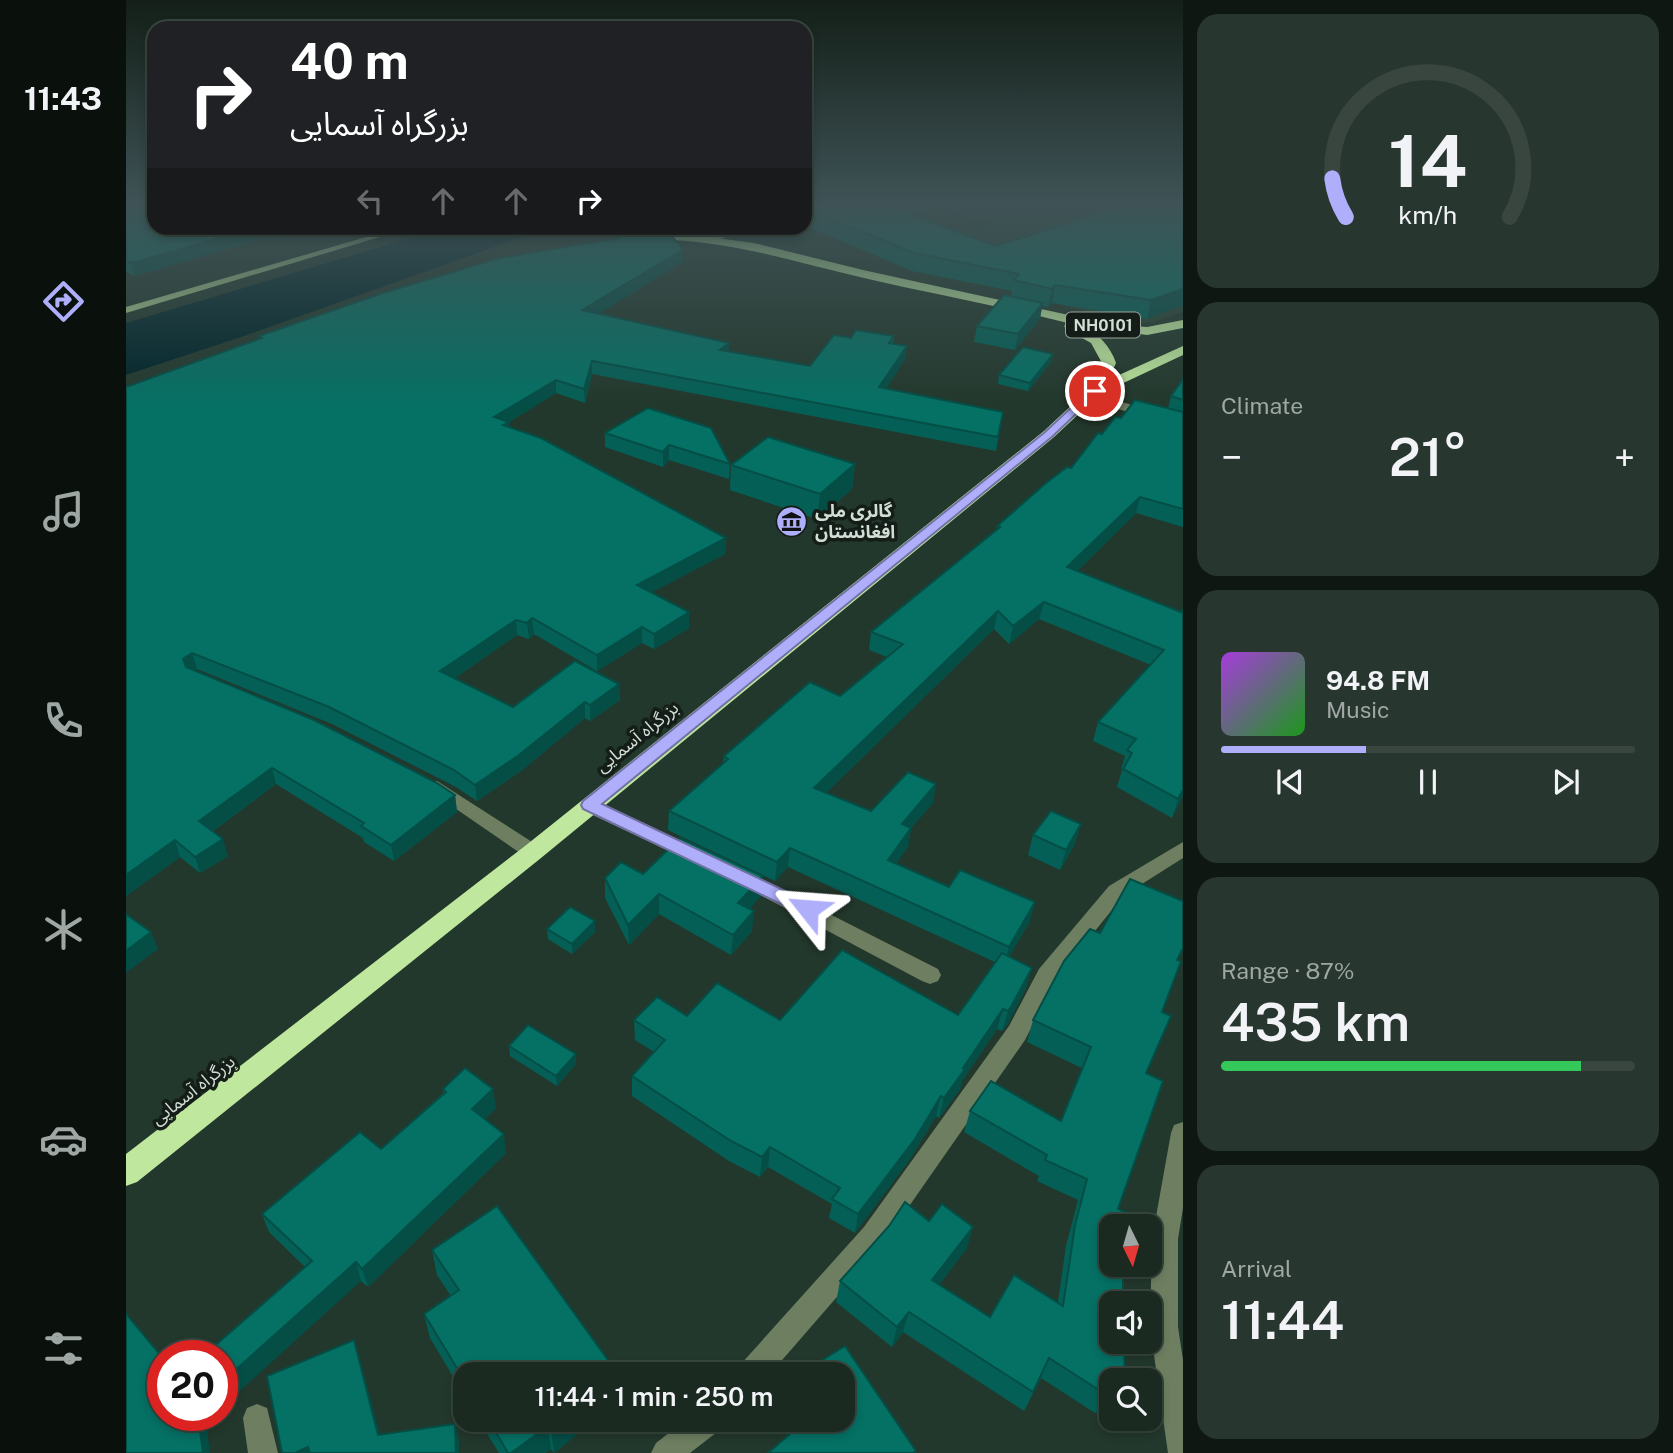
<!DOCTYPE html>
<meta charset="utf-8">
<style>
body{margin:0;font-family:"Public Sans","Noto Sans Arabic",sans-serif;background:#27362e;color:#f1f3f6;height:100vh;display:flex;flex-direction:column;font-size:26px;white-space:nowrap}
*{box-sizing:border-box;margin:0}
p{font-size:23px;color:#9fa7a5}
.icon{flex:none;width:38px;height:38px;fill:none;stroke:currentColor;stroke-width:2;stroke-linecap:round;stroke-linejoin:round}
.map{position:relative;flex:1;overflow:hidden}
.panel{display:flex;flex-direction:column;gap:14px;padding:14px;background:#0e1712;width:490px}
.panel>*{flex:none}
.banner{position:absolute;left:21px;top:21px;width:665px;height:214px;border-radius:21px;box-shadow:0 4px 10px #0003,0 0 0 2px #38463f;background:#202124;color:#fff;overflow:hidden}
.needle{width:46px;rotate:175deg}
.buttons{position:absolute;left:973px;top:1214px;display:grid;gap:14px}
.buttons a{display:grid;place-items:center;width:63px;height:63px;border-radius:14px;background:#1a2a21;box-shadow:0 4px 10px #0003,0 0 0 2px #38463f;font-size:35px}
.speed{position:absolute;left:21px;top:1340px;display:flex;gap:14px;font-size:35px;font-weight:700;text-align:center}
.speed>*{display:grid;place-content:center;width:91px;height:91px;border-radius:50%;background:#1a2a21;box-shadow:0 4px 10px #0003,0 0 0 2px #38463f;line-height:1}
.speed .limit{border:10px solid #d22;background:#fff;color:#111}
.pin{position:absolute;display:grid;place-items:center;width:60px;height:60px;color:#fff;margin:-30px;border:4px solid #fff;border-radius:50%;box-shadow:0 2px 7px #0007}
.me{position:absolute;width:77px;margin:-38px;rotate:298deg;stroke-linejoin:round;filter:drop-shadow(0 0 5px #0008)}
.turn{display:flex;align-items:center;gap:24px;height:147px;padding:0 28px;font-size:32px}
.turn .icon{width:91px;height:91px;stroke-width:2.5}
.turn b{display:block;font-size:49px;line-height:60px}
.lanes{display:flex;align-items:center;height:66px;padding:0 28px;background:#0003;justify-content:center;gap:35px;direction:ltr}
.lanes .off{opacity:.35}
.big{font-size:52px;font-weight:600;line-height:1.1}
.panel .tile{flex:1;display:flex;flex-direction:column;justify-content:center;gap:10px;min-width:0;padding:0 24px;border-radius:21px;background:#27362e}
.panel .dial{align-items:center;gap:0}
.dial svg{height:182px;overflow:visible;fill:none;stroke:#38463f;stroke-width:7;stroke-linecap:round;text-anchor:middle}
.dial text{fill:#f1f3f6;stroke:none}
.song{display:flex;align-items:center;gap:21px}
.cover{width:84px;height:84px;border-radius:10px;background:linear-gradient(135deg,hsl(280 70% 55%),hsl(120 70% 35%))}
.played{height:7px;border-radius:4px;background:linear-gradient(90deg,#aeaefb 35%,#38463f 35%)}
.keys{display:flex;justify-content:space-around;direction:ltr}
.heat{display:flex;justify-content:space-between;align-items:center;font-size:38px;direction:ltr}
.charge{height:10px;border-radius:5px;background:linear-gradient(90deg,#34c759 87%,#38463f 0)}
.trip{position:absolute;left:327px;top:1362px;width:402px;height:70px;border-radius:21px;background:#1a2a21;box-shadow:0 4px 10px #0003,0 0 0 2px #38463f;font-weight:600;line-height:70px;text-align:center}
main{display:flex;flex:1;min-height:0}
.tab-bar{display:flex;flex-direction:column;width:126px;justify-content:space-around;align-items:center;background:#0a110d;color:#9fa7a5}
.tab-bar .icon{width:49px;height:49px}
.tab-bar .current{color:#aeaefb}
.tab-bar b{font-size:32px;color:#f1f3f6}
.map>svg:first-child{display:block}
.built{fill:#274333}
.water{fill:#00252a}
.lines{fill:none;stroke-linecap:round;stroke-linejoin:round}
.minor{fill:#6e7f61;fill-rule:evenodd}
.major{fill:#a8ca8d;fill-rule:evenodd}
.highway{fill:#bfe89e;fill-rule:evenodd}
.wall{fill:#046056}
.shaded-wall{fill:#044e46}
.building{fill:#057064;stroke:#044e46;stroke-width:2}
.route{fill:#aeaefb;stroke:#7171a3;stroke-width:2}
.labels{text-anchor:middle;stroke-width:7;stroke-linejoin:round;paint-order:stroke}
.shield{fill:#141d17;stroke:#98a49c;stroke-width:2}
.shield-label{font-size:16px;font-weight:bold;fill:#d1ded5}
.poi-label{font-size:18px;font-weight:bold;fill:#d1ded5;stroke:#141d17;text-anchor:start}
.street-label{font-size:18px;fill:#d1ded5;stroke:#141d17}
</style>
<main>
<nav class="tab-bar">
<b>11:43</b>
<svg class="icon current" aria-label="directions" viewBox="0 0 24 24"><path d="M12 3l9 9-9 9-9-9zM9 14v-3h6M13 9l2 2-2 2"/></svg>
<svg class="icon" aria-label="music" viewBox="0 0 24 24"><path d="M9 18V5l10-2v13"/><circle cx="6" cy="18" r="3"/><circle cx="16" cy="16" r="3"/></svg>
<svg class="icon" aria-label="phone" viewBox="0 0 24 24"><path d="M5 4h4l2 5-3 2q2 4 5 5l2-3 5 2v4C11 20 4 13 5 4z"/></svg>
<svg class="icon" aria-label="climate" viewBox="0 0 24 24"><path d="M12 3v18M4 7l16 10M4 17L20 7"/></svg>
<svg class="icon" aria-label="car" viewBox="0 0 24 24"><path d="M5 17H2v-5l4-1 3-4h7l3 4 3 1v5h-3M9 17h6M6 11h13"/><circle cx="7" cy="17" r="2"/><circle cx="17" cy="17" r="2"/></svg>
<svg class="icon" aria-label="filters" viewBox="0 0 24 24"><path d="M4 7h16M4 17h16"/><circle cx="9" cy="7" r="2"/><circle cx="15" cy="17" r="2"/></svg>
</nav>
<div class="map">
<svg width="1057" height="1453" viewBox="0 0 1057 1453">
<rect width="100%" height="100%" fill="#23382c"/>
<polygon class="built" points="803,203 1057,203 1057,312 1025,323 996,321 935,305 959,294 817,240 866,224"/>
<polygon class="water" points="318,228 422,228 118,336 0,375 0,323"/>
<g class="lines">
<g class="minor">
<polygon points="963,393 1057,419 1057,427 959,400 957,397"/>
<polygon points="311,781 414,847 417,852 414,857 400,857 304,791 302,787 304,783"/>
<polygon points="463,799 574,849 577,854 574,859 560,859 456,810 454,805 456,800"/>
<polygon points="1057,842 1057,858 997,896 929,981 899,1040 756,1245 644,1374 611,1374 615,1364 738,1227 883,1026 913,969 983,886"/>
<polygon points="615,869 812,969 815,975 812,981 804,984 796,981 608,881 605,876 608,871"/>
<polygon points="1057,1122 1057,1208 1052,1239 1052,1327 1057,1360 1057,1453 1042,1453 1024,1327 1026,1239 1045,1133 1048,1125"/>
<polygon points="131,1404 141,1408 152,1453 122,1453 117,1418 121,1408"/>
<polygon points="561,1419 599,1419 595,1429 564,1453 525,1453 530,1443"/>
</g>
<g class="major">
<polygon points="700,203 716,203 679,215 679,209"/>
<polygon points="271,228 284,228 0,313 0,307"/>
<polygon points="614,228 627,228 588,241 583,238"/>
</g>
<path class="highway" d="M 545,232 L 628,243 L 737,270 L 984,324 L 1021,327 L 1057,320 L 1057,328 L 1021,335 L 957,326 C 973,334 984,346 990,363 L 982,380 L 1057,346 L 1057,355 L 974,394 L 928,437 L 415,858 L 11,1182 L 0,1186 L 0,1154 L 399,846 L 918,431 L 963,389 L 976,363 L 965,343 L 940,329 L 938,326 L 942,323 C 875,306 806,294 738,278 C 664,261 594,237 517,240 L 511,237 L 517,234 Z"/>
</g>
<g class="wall">
<polygon points="0,203 28,228 179,228 146,239 142,237 9,276 0,272"/>
<polygon points="704,203 802,203 799,220 798,220 870,246 1000,205 993,203 1057,203 1057,305 1021,319 926,303 922,307 916,306 914,318 889,350 848,342 851,326 885,296 886,291 786,271 685,228 686,211 703,207"/>
<polygon points="207,228 233,228 218,232"/>
<polygon points="479,228 533,228 533,231 557,262 472,314 603,351 684,366 725,338 768,336 767,344 779,359 760,389 877,412 870,451 466,374 459,403 430,393 383,422 383,427 600,538 599,554 526,592 563,628 528,649 516,643 471,671 408,634 403,639 391,635 329,678 387,707 493,684 494,700 464,721 459,718 395,771 351,801 330,787 206,724 71,669 69,670 329,795 331,812 268,861 238,842 237,838 150,784 87,831 102,856 74,873 54,857 0,896 134,338 133,336 492,238 492,236 485,236"/>
<polygon points="927,354 925,362 902,391 872,384 873,375"/>
<polygon points="1057,379 1057,527 1010,513 951,571 1055,612 1057,795 1046,818 991,787 996,770 995,769 999,756 967,741 972,722 1025,665 913,619 883,644 868,629 700,793 745,811 807,803 785,828 782,847 770,863 904,921 883,956 900,988 881,1025 876,1031 871,1029 836,1081 834,1089 813,1118 810,1116 784,1159 729,1233 703,1218 706,1204 642,1167 634,1177 603,1161 506,1096 506,1076 528,1052 509,1040 508,1020 561,1016 654,1020 832,1015 869,962 662,867 649,881 542,830 543,811 597,763 598,756 714,696 761,657 743,650 745,632 871,530 871,526 945,468 976,434 995,418 1042,408 1045,396"/>
<polygon points="522,408 604,464 603,479 543,460 537,467 479,447 479,433"/>
<polygon points="729,464 726,489 691,519 604,490 605,465"/>
<polygon points="907,835 949,844 934,870 902,855"/>
<polygon points="517,874 635,896 623,909 626,931 605,955 533,914 503,945 479,898 479,878"/>
<polygon points="421,929 469,932 446,954 422,939"/>
<polygon points="974,933 1053,960 1036,1012 1020,1074 992,1209 985,1227 985,1410 969,1413 915,1378 898,1411 777,1332 766,1347 710,1302 714,1281 841,1248 813,1285 864,1317 932,1302 940,1246 952,1200 911,1181 913,1176 838,1132 844,1111 935,1121 956,1068 901,1042 907,1020"/>
<polygon points="383,1046 450,1064 431,1086 384,1056"/>
<polygon points="317,1089 370,1108 359,1119 380,1153 242,1287 235,1281 179,1267 143,1232 136,1214 255,1149 317,1093"/>
<polygon points="306,1250 492,1374 340,1374 340,1398 304,1338 298,1314 325,1296 311,1275"/>
<polygon points="352,1419 470,1419 428,1453 425,1449 419,1453 373,1453"/>
<polygon points="655,1419 718,1419 790,1451 790,1453 642,1453 664,1434"/>
</g>
<g class="shaded-wall">
<polygon points="802,203 799,220 770,227 772,210"/>
<polygon points="130,228 140,228 142,237 9,276 5,263"/>
<polygon points="144,228 179,228 146,239"/>
<polygon points="217,228 233,228 218,232"/>
<polygon points="485,228 533,228 533,231 485,236"/>
<polygon points="557,250 557,262 457,323 456,310"/>
<polygon points="929,285 926,303 922,307 926,289"/>
<polygon points="1057,289 1057,305 1021,319 1025,300"/>
<polygon points="917,303 914,318 889,350 892,334"/>
<polygon points="603,343 603,356 594,350"/>
<polygon points="781,346 779,359 752,401 753,387"/>
<polygon points="927,354 925,362 902,391 904,383"/>
<polygon points="466,361 466,374 459,403 458,389"/>
<polygon points="430,380 430,393 383,422 384,436 368,417"/>
<polygon points="543,445 543,460 537,467 537,452"/>
<polygon points="729,464 726,489 691,519 694,494"/>
<polygon points="1014,497 1010,513 937,585 941,567"/>
<polygon points="600,538 599,554 511,600 511,585"/>
<polygon points="918,602 913,619 883,644 887,626"/>
<polygon points="872,611 868,629 686,807 688,788"/>
<polygon points="563,612 563,628 528,649 528,634"/>
<polygon points="406,618 408,634 403,639 401,623"/>
<polygon points="390,620 391,635 316,687 314,671"/>
<polygon points="516,627 516,643 471,671 471,655"/>
<polygon points="66,653 71,669 61,675 57,659"/>
<polygon points="493,684 494,700 464,721 464,705"/>
<polygon points="459,702 459,718 395,771 351,801 349,785"/>
<polygon points="146,768 150,784 78,837 73,821"/>
<polygon points="810,784 807,803 785,828 782,847 759,879 762,860 776,824"/>
<polygon points="1057,790 1057,795 1046,818 1052,799"/>
<polygon points="329,795 331,812 268,861 265,845"/>
<polygon points="955,824 949,844 934,870 940,850"/>
<polygon points="97,839 102,856 74,873 69,857"/>
<polygon points="49,840 54,857 0,896 0,875"/>
<polygon points="664,848 662,867 649,881 651,862"/>
<polygon points="637,876 635,896 611,923 612,903"/>
<polygon points="533,894 533,914 503,945 502,925"/>
<polygon points="909,902 904,921 878,966 883,947"/>
<polygon points="628,911 626,931 605,955 607,935"/>
<polygon points="469,921 469,932 446,954 446,944"/>
<polygon points="25,932 32,949 0,973 0,951"/>
<polygon points="906,968 900,988 881,1025 876,1031 882,1011"/>
<polygon points="877,1009 871,1029 836,1081 834,1089 813,1118 818,1098 837,1068"/>
<polygon points="450,1054 450,1064 431,1086 430,1076"/>
<polygon points="367,1089 370,1108 349,1128 346,1109"/>
<polygon points="815,1096 810,1116 784,1159 729,1233 732,1214"/>
<polygon points="378,1134 380,1153 242,1287 236,1269"/>
<polygon points="644,1147 642,1167 634,1177 636,1157"/>
<polygon points="847,1227 841,1248 801,1301 806,1280"/>
<polygon points="230,1262 235,1281 96,1407 96,1382"/>
<polygon points="783,1312 777,1332 766,1347 771,1327"/>
<polygon points="228,1340 233,1356 258,1450 252,1435"/>
<polygon points="72,1416 87,1416 80,1422 84,1453 77,1453"/>
<polygon points="438,1419 470,1419 428,1453 425,1430"/>
<polygon points="329,1424 333,1439 333,1453 330,1453"/>
<polygon points="422,1426 425,1449 419,1453 385,1453"/>
<polygon points="182,1447 185,1453 169,1453"/>
</g>
<g class="building">
<polygon points="0,203 28,203 28,228 130,228 5,263 0,261"/>
<polygon points="709,203 799,203 772,210 870,246 1005,203 1057,203 1057,289 1025,300 929,285 926,289 888,280 893,274 788,253 686,211 712,205"/>
<polygon points="541,230 557,250 456,310 603,343 594,350 684,366 708,335 725,338 730,330 768,336 763,343 781,346 753,387 877,412 872,437 466,361 458,389 430,380 368,417 383,422 377,425 415,438 600,538 511,585 563,612 528,634 516,627 471,655 406,618 401,623 390,620 314,671 387,707 449,661 493,684 464,705 459,702 393,755 349,785 328,770 203,707 66,653 57,659 60,667 188,720 311,783 329,795 265,845 235,826 238,823 146,768 73,821 97,839 69,857 49,840 0,875 0,387 136,338 133,336 257,293 374,258 494,238 492,235"/>
<polygon points="878,295 917,303 892,334 851,326"/>
<polygon points="897,347 927,354 904,383 873,375"/>
<polygon points="1057,379 1057,400 1045,396"/>
<polygon points="1009,400 1057,412 1057,509 1014,497 941,567 1055,612 1057,610 1057,790 1052,799 997,769 1006,753 1001,750 1010,739 972,722 1038,650 918,602 887,626 872,611 688,788 745,811 782,772 810,784 776,824 785,828 762,860 823,887 834,870 909,902 883,947 664,848 651,862 543,811 602,759 598,756 684,682 714,696 777,644 745,632 874,527 871,526 920,483 941,467 945,468 972,433 976,434 989,417 995,418"/>
<polygon points="522,408 585,428 604,464 543,445 537,452 479,433"/>
<polygon points="642,437 729,464 694,494 605,465"/>
<polygon points="925,811 955,824 940,850 907,835"/>
<polygon points="554,838 637,876 612,903 628,911 607,935 533,894 502,925 479,878 495,862 517,874"/>
<polygon points="1004,879 1057,901 1057,948 1051,960 1055,961 1036,1012 1045,1016 1020,1073 1037,1081 992,1209 1002,1213 999,1227 985,1227 985,1265 997,1265 997,1304 985,1304 985,1342 998,1342 999,1381 985,1381 985,1393 979,1394 923,1358 907,1392 783,1312 771,1327 714,1281 763,1226 779,1202 803,1221 816,1204 847,1227 806,1280 864,1317 888,1275 937,1306 949,1225 961,1179 919,1160 921,1155 844,1111 865,1081 935,1121 965,1047 907,1020 938,961 964,929 974,933"/>
<polygon points="444,907 469,921 446,944 421,929"/>
<polygon points="0,914 25,932 0,951"/>
<polygon points="716,950 832,1015 876,953 906,968 886,1005 882,1011 877,1009 837,1068 839,1069 818,1098 815,1096 789,1139 732,1214 706,1199 714,1188 644,1147 636,1157 605,1141 506,1076 539,1040 508,1020 531,997 561,1016 591,983 654,1020"/>
<polygon points="402,1025 450,1054 430,1076 383,1046"/>
<polygon points="339,1068 367,1089 346,1109 378,1134 236,1269 230,1262 96,1382 96,1356 77,1356 186,1261 136,1214 234,1132 255,1149 320,1092 317,1089"/>
<polygon points="371,1206 492,1374 340,1374 340,1383 298,1314 333,1290 306,1250"/>
<polygon points="0,1314 37,1358 37,1416 72,1416 77,1453 0,1453"/>
<polygon points="228,1340 252,1435 329,1424 330,1453 184,1453 182,1447 169,1453 156,1453 141,1376"/>
<polygon points="719,1346 790,1451 787,1453 642,1453 672,1427 667,1419 718,1419 718,1374 674,1374"/>
<polygon points="362,1419 438,1419 425,1430 422,1426 385,1453 382,1453"/>
</g>
<linearGradient id="sky" x2="0" y2="1"><stop stop-color="#131f18"/><stop offset="0.5" stop-color="#3f5356"/><stop offset="1" stop-color="#3f5356" stop-opacity="0"/></linearGradient>
<rect width="1057" height="407" fill="url(#sky)"/>
<polygon class="route" points="965,389 974,391 927,436 476,804 689,905 691,909 689,914 676,914 457,809 455,805 457,801 919,432"/>
<defs>
<symbol id="museum-disc" viewBox="-11 -11 22 22"><circle r="9.5" fill="#aeaefb" stroke="#141d17"/><path d="M0-6L6-3V-2H-6V-3ZM-5-1h2V3h-2ZM-1-1h2V3h-2ZM3-1h2V3H3ZM-6 4H6V6H-6Z" fill="#111"/></symbol>
</defs>
<g fill-rule="evenodd">
<use href="#museum-disc" x="648" y="504" width="35" height="35"/>
</g>
<g class="labels">
<rect class="shield" x="940" y="312.5" width="74" height="25" rx="5"/>
<g class="shield-label">
<text x="977" y="331">NH0101</text>
</g>
<g class="poi-label">
<text x="689" y="517">گالری ملی<tspan x="689" dy="21">افغانستان</tspan></text>
</g>
<g class="street-label">
<text transform="translate(511 737) rotate(-39)" y="6">بزرگراه آسمایی</text>
<text transform="translate(67 1090) rotate(-38)" y="6">بزرگراه آسمایی</text>
</g>
</g>
</svg>
<div class="buttons">
<a><svg class="needle" viewBox="-14 -14 28 28"><path d="M0-13l5 13h-10z" fill="#e53935"/><path d="M0 13l5-13h-10z" fill="#9fa7a5"/></svg></a>
<a><svg class="icon" aria-label="sound" viewBox="0 0 24 24"><path d="M4 9h4l5-4v14l-5-4H4zM17 9q2 3 0 6"/></svg></a>
<a><svg class="icon" aria-label="search" viewBox="0 0 24 24"><circle cx="10" cy="10" r="6"/><path d="M15 15l6 6"/></svg></a>
</div>
<div class="speed"><div class="limit">20</div></div>
<div class="pin" style="left:969px;top:391px;background:#d93025"><svg class="icon" aria-label="arrive" viewBox="0 0 24 24"><path d="M6 21V4h12l-3 4 3 4H6"/></svg></div>
<svg class="me" style="left:682px;top:909px" viewBox="-20 -20 40 40"><path d="M0-17L14 15 0 8-14 15z" fill="#aeaefb" stroke="#fff" stroke-width="4"/></svg>
<div class="trip">11:44 · 1 min · 250 m</div>
<div class="banner">
<div class="turn"><svg class="icon" aria-label="right" viewBox="0 0 24 24"><path d="M7 20v-9h11M14 6l5 5-5 5"/></svg><div><b>40 m</b>بزرگراه آسمایی</div></div>
<div class="lanes"><svg class="icon off" aria-label="left" viewBox="0 0 24 24"><path d="M17 20v-9H6M10 6l-5 5 5 5"/></svg><svg class="icon off" aria-label="ahead" viewBox="0 0 24 24"><path d="M12 20V5M6 11l6-6 6 6"/></svg><svg class="icon off" aria-label="ahead" viewBox="0 0 24 24"><path d="M12 20V5M6 11l6-6 6 6"/></svg><svg class="icon" aria-label="right" viewBox="0 0 24 24"><path d="M7 20v-9h11M14 6l5 5-5 5"/></svg></div>
</div>
</div>
<section class="panel">
<div class="tile dial"><svg viewBox="0 0 100 80">
<path d="M14 69A42 42 0 1 1 86 69"/>
<path d="M14 69A42 42 0 0 1 8 52" stroke="#aeaefb"/>
<text x="50" y="56" font-size="32" font-weight="700">14</text>
<text x="50" y="72" font-size="11">km/h</text>
</svg></div>
<div class="tile"><p>Climate</p>
<div class="heat"><a>−</a><b class="big">21°</b><a>+</a></div>
</div>
<div class="tile">
<div class="song"><i class="cover"></i><div><b>94.8 FM</b><p>Music</p></div></div>
<div class="played"></div>
<div class="keys"><svg class="icon" aria-label="previous" viewBox="0 0 24 24"><path d="M18 5L8 12l10 7zM5 5v14"/></svg><svg class="icon" aria-label="pause" viewBox="0 0 24 24"><path d="M8 5v14M16 5v14"/></svg><svg class="icon" aria-label="next" viewBox="0 0 24 24"><path d="M6 5l10 7-10 7zM19 5v14"/></svg></div>
</div>
<div class="tile"><p>Range · 87%</p><b class="big">435 km</b><div class="charge"></div></div>
<div class="tile"><p>Arrival</p><b class="big">11:44</b></div>
</section>
</main>
